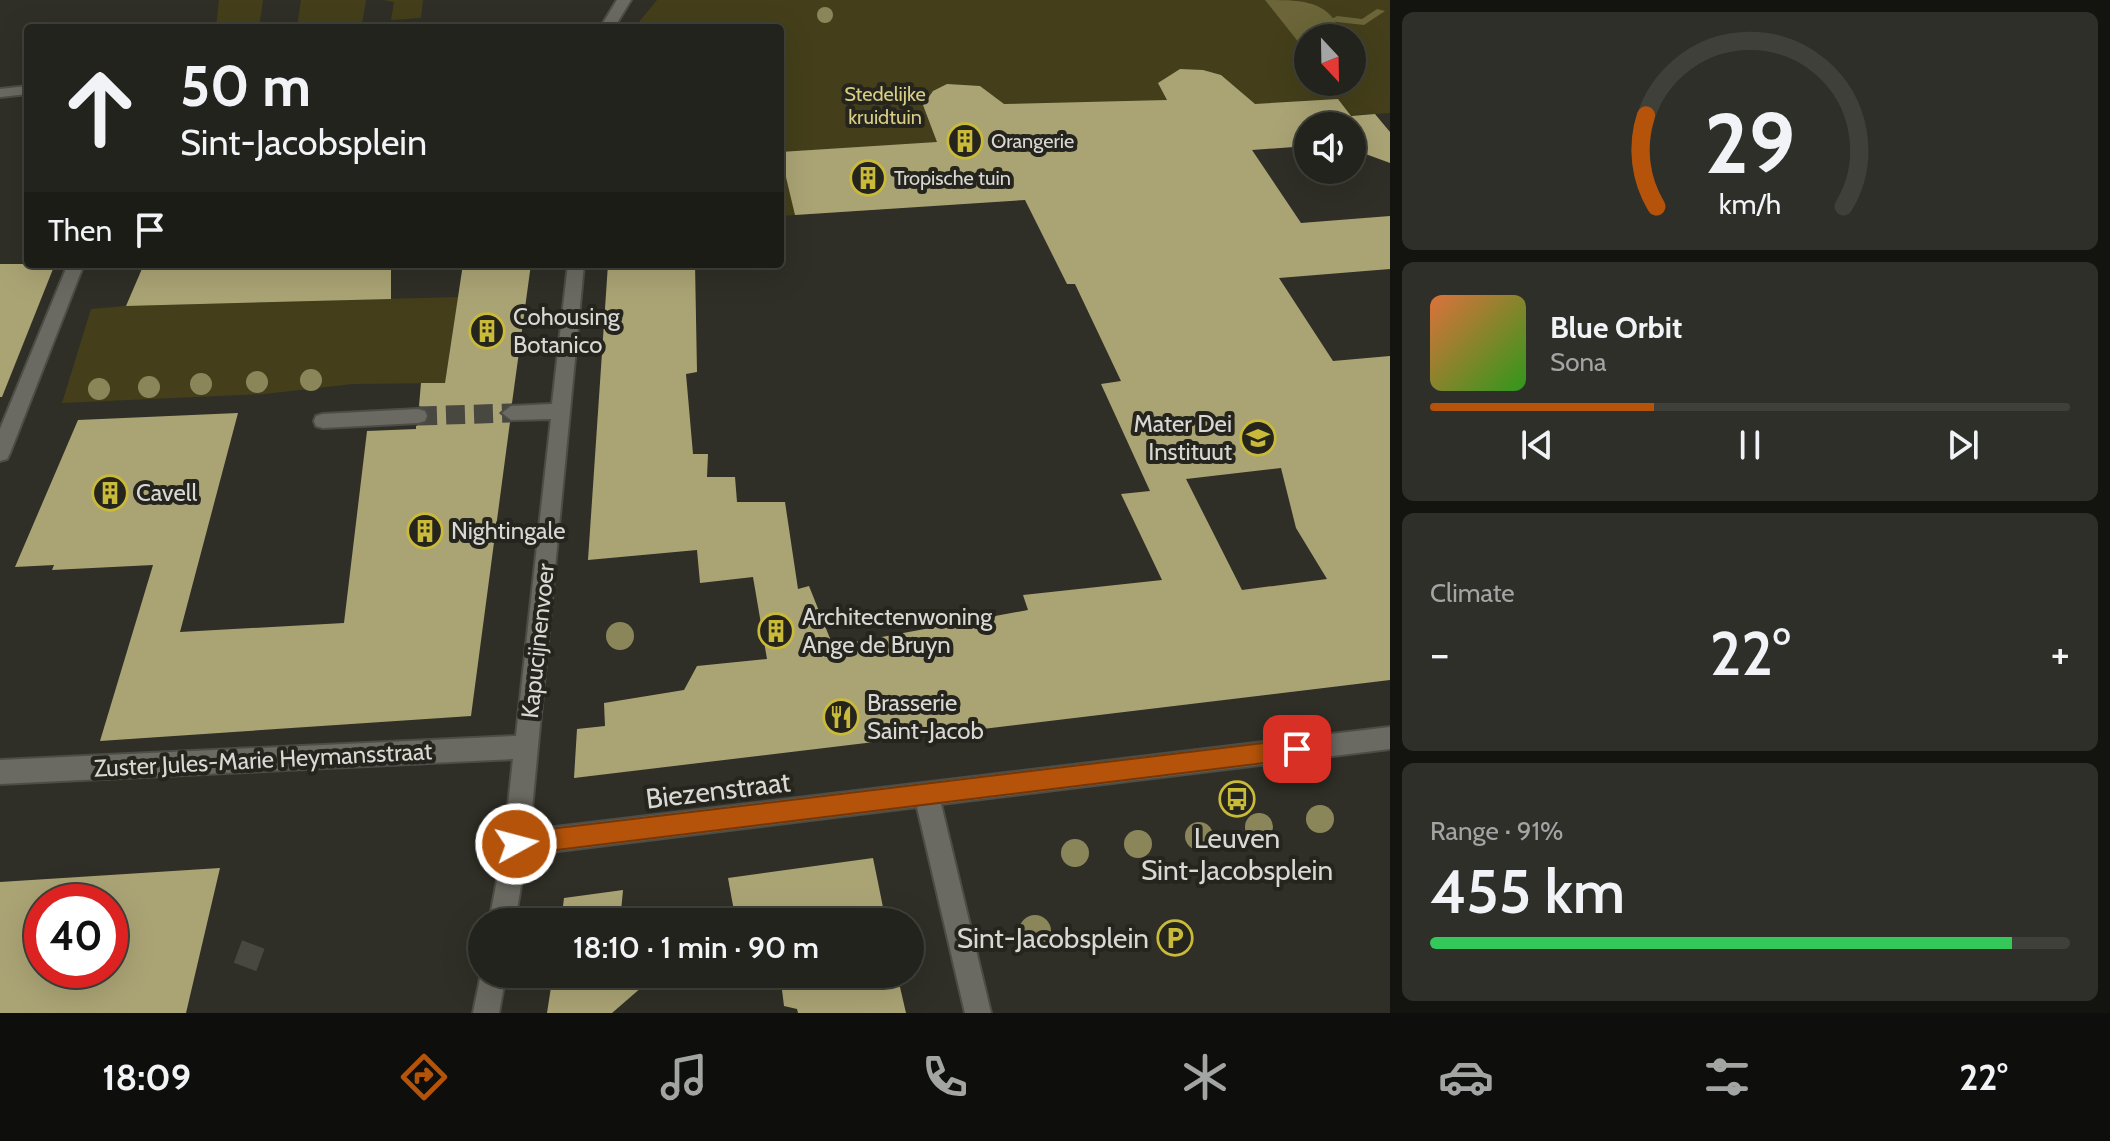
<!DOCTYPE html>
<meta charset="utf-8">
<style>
body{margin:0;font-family:Cabin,sans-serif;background:#2f2f2a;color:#f1f3f6;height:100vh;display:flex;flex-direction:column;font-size:30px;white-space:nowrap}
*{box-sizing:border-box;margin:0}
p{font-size:26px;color:#a3a4a4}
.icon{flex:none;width:44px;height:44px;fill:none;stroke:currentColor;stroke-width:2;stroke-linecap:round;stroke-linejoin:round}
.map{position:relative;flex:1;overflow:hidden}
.panel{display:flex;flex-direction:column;gap:12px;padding:12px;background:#131310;width:720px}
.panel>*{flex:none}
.guide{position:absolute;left:24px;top:24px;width:760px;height:244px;border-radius:8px;box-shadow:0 8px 32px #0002,0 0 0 2px #40403b;background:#23231d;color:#f1f3f6;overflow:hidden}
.needle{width:52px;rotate:158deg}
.fabs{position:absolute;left:1294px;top:24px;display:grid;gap:16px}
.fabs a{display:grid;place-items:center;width:72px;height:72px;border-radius:50%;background:#23231d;box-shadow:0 8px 32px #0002,0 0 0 2px #40403b;font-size:40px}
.speed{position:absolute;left:24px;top:884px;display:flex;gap:16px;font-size:40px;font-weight:700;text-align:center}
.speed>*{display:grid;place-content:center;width:104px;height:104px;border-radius:50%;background:#23231d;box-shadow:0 8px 32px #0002,0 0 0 2px #40403b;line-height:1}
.speed .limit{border:12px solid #d22;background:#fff;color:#111}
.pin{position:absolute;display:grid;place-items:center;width:68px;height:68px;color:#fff;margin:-34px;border-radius:16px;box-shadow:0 4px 12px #0006}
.me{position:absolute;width:88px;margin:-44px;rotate:83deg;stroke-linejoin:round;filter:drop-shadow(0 0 6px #0008)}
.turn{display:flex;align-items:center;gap:28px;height:168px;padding:0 24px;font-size:36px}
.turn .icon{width:104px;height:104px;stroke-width:2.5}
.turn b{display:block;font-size:56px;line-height:68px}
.then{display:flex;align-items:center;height:76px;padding:0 24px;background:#0003;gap:16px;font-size:30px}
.big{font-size:60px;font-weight:600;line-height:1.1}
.panel .widget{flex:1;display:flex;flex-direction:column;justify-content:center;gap:12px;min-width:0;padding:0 28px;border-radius:12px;background:#2f2f2a}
.panel .dial{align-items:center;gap:0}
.dial svg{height:208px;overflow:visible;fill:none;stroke:#40403b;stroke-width:7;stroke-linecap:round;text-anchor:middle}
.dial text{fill:#f1f3f6;stroke:none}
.song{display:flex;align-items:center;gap:24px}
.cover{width:96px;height:96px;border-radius:12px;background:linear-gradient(135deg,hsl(20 70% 55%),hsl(110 70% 35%))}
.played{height:8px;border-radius:4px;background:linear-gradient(90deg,#b45309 35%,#40403b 35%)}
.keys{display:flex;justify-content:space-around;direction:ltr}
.heat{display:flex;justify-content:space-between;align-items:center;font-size:44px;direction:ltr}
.charge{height:12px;border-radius:6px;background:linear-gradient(90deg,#34c759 91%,#40403b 0)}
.trip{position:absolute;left:468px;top:908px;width:456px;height:80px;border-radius:40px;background:#23231d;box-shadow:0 8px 32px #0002,0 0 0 2px #40403b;font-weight:600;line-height:80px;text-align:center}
.tab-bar{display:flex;height:128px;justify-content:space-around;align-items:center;background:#0e0e0c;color:#a3a4a4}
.tab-bar .icon{width:56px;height:56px}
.tab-bar .on{color:#b45309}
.tab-bar b{font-size:36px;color:#f1f3f6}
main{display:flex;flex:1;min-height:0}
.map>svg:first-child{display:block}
.green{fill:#443f1a;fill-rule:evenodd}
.water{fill:#6b6539}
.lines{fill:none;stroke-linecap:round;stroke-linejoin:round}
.stream{fill:#6b6539;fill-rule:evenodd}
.building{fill:#aaa475;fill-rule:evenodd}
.minor-tunnel-far1{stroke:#484841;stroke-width:19;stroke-dasharray:19 9;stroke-linecap:butt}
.minor-tunnel{stroke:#484841;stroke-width:24;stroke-dasharray:24 12;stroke-linecap:butt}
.minor-casing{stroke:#4d4d47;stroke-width:4}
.minor{fill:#6b6a62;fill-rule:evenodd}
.tree{fill:#8b865a}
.route{fill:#b45309;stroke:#753606;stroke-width:2}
.labels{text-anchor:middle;stroke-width:8;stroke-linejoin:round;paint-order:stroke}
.far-park-label{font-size:20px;fill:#d7cd84;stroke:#25251e}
.far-poi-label{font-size:20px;fill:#d9d8d4;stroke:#25251e;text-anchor:start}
.poi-label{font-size:24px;fill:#d9d8d4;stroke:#25251e;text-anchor:start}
.street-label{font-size:24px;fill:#d9d8d4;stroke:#25251e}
.near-street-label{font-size:28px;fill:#d9d8d4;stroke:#25251e}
.near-poi-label{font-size:28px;fill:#d9d8d4;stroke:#25251e}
</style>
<main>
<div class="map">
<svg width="1390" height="1013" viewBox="0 0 1390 1013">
<rect width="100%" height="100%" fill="#2f2f27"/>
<g class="green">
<polygon points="219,0 263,0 259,28 216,28"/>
<polygon points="301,0 366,0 362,24 297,28"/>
<polygon points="384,0 423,0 421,18 391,20 394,2"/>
<path d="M 657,0 L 1390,0 L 1390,113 L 1309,118 L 1019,200 L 780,216 L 780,28 L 634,28 ZM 1308,38 L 1352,38 L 1352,82 L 1308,82 Z"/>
<polygon points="458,297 445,383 353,384 264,394 62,403 91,309 126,306"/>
</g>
<path class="water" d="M 1265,0 C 1301,0 1328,0 1341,32 L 1335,38 L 1308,38 L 1308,48 L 1304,49 Z"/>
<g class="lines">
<polygon class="stream" points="1377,9 1385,11 1364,25 1337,22 1332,19 1337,16 1362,19"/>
</g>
<g class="building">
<path d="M 1180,69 L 1203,70 L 1221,75 L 1255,104 L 1338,99 L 1351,116 L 1375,114 L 1390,132 L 1390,163 L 1352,149 L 1352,126 L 1308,126 L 1308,146 L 1252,150 L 1301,223 L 1390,216 L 1390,269 L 1279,278 L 1333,361 L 1390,356 L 1390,680 L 574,778 L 577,729 L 605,726 L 604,703 L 684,690 L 697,666 L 767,659 L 753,577 L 700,583 L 697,550 L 588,560 L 608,264 L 695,264 L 697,372 L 686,374 L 693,454 L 708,454 L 707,477 L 735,477 L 737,502 L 785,502 L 798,589 L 809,586 L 833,646 L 1028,610 L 1023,595 L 1162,580 L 1121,494 L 1150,491 L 1101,384 L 1121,381 L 1075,284 L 1067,284 L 1025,200 L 795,215 L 780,152 L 937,142 L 923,105 L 933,91 L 947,84 L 980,86 L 1004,104 L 1167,100 L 1158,83 ZM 1281,468 L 1296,528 L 1327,579 L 1242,590 L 1186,479 Z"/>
<polygon points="0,264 55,264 2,397 0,397"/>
<polygon points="144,264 391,264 391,299 126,306"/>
<polygon points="463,264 531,264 512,403 499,413 510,422 471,716 100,741 153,565 52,570 54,565 15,567 78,420 238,413 180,632 344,623 367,431 416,429 416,426 428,422 428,410 419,406 421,383 445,383"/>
<polygon points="873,858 886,922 736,922 728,878"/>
<path d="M 220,868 L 186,1013 L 0,1013 L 0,882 ZM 42,902 L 110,902 L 110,970 L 42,970 Z"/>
<polygon points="623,890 620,922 561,922 564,898"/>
<polygon points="553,974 657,974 612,1013 547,1013"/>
<polygon points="780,974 897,974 906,1013 798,1013 797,1009 784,1006"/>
</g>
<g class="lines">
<polyline class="minor-tunnel-far1" points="418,416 511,413"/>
<polyline class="minor-tunnel" points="245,967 255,940"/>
<defs>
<g id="minor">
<polygon points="617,0 631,0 614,28 600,28"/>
<polygon points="28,86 28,94 0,97 0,89"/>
<polygon points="68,264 84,264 10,453 7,459 0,461 0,429"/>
<polygon points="568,264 584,264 530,830 1390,727 1390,749 941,804 991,1013 965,1013 917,807 526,855 515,922 489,922 504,844 513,759 0,784 0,760 516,736 551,419 511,420 502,413 511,406 552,404"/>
<polygon points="418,409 425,411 427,416 425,421 418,423 323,428 316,426 314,421 316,416 323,414"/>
<polygon points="482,969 482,974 506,974 499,1013 473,1013"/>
</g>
</defs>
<use href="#minor" class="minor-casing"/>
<use href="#minor" class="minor"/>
</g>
<g class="tree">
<circle cx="825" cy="15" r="8"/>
<circle cx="311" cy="380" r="11"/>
<circle cx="257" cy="382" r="11"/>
<circle cx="201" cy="384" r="11"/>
<circle cx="149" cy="387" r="11"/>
<circle cx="99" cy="389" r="11"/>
<circle cx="620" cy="636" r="14"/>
<circle cx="1320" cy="819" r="14"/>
<circle cx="1259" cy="827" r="14"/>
<circle cx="1199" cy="836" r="14"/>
<circle cx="1138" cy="844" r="14"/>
<circle cx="1075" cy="853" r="14"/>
<circle cx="1035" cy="931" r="16"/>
</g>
<polygon class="route" points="1297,739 1305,742 1308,749 1305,756 1297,759 516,855 508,852 505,844 508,836 516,833"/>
<defs>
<symbol id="building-ring" viewBox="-11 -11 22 22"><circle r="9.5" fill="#25251e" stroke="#caba39" stroke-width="1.5"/><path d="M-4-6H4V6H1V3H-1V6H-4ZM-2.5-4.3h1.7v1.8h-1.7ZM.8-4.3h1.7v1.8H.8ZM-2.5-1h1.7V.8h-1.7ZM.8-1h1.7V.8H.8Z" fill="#caba39"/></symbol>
<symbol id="school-ring" viewBox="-11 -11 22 22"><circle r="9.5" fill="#25251e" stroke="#caba39" stroke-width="1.5"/><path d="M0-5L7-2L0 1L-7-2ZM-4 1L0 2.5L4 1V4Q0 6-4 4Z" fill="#caba39"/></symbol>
<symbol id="restaurant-ring" viewBox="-11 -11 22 22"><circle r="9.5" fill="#25251e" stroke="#caba39" stroke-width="1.5"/><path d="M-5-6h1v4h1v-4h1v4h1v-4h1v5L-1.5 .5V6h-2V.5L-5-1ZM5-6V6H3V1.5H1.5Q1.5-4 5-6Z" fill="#caba39"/></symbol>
<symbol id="bus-ring" viewBox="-11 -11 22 22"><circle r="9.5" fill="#25251e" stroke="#caba39" stroke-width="1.5"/><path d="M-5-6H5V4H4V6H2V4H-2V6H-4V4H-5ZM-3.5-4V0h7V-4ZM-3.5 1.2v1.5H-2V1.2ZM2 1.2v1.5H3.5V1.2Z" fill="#caba39"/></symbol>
<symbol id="parking-ring" viewBox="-11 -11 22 22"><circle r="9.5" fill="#25251e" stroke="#caba39" stroke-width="1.5"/><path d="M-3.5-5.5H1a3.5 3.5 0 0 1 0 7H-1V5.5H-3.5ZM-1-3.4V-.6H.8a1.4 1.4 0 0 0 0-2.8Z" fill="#caba39"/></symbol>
</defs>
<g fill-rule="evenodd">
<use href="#building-ring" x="945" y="121" width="40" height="40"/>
<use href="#building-ring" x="848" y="158" width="40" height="40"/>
<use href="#building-ring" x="467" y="311" width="40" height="40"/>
<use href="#school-ring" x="1238" y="418" width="40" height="40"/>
<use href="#building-ring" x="90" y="473" width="40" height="40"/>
<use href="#building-ring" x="405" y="511" width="40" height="40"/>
<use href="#building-ring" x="756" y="611" width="40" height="40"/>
<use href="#restaurant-ring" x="821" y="697" width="40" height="40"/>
<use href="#bus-ring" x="1217" y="779" width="40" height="40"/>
<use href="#parking-ring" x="1155" y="918" width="40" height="40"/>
</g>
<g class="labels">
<g class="far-park-label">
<text x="885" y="101">Stedelijke<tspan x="885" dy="23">kruidtuin</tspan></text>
</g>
<g class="far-poi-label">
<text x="991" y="148">Orangerie</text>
<text x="894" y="185">Tropische tuin</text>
</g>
<g class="poi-label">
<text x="513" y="325">Cohousing<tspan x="513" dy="28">Botanico</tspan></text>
<text x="1232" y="432" text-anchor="end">Mater Dei<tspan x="1232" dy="28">Instituut</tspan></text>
<text x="136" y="501">Cavell</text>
<text x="451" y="539">Nightingale</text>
<text x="802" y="625">Architectenwoning<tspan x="802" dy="28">Ange de Bruyn</tspan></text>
<text x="867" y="711">Brasserie<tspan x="867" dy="28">Saint-Jacob</tspan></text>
</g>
<g class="street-label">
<text transform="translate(538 641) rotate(-84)" y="8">Kapucijnenvoer</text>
<text transform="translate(263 760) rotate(-3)" y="8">Zuster Jules-Marie Heymansstraat</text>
</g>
<g class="near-street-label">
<text transform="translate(718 790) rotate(-7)" y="10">Biezenstraat</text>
</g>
<g class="near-poi-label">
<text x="1237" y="848">Leuven<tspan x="1237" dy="32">Sint-Jacobsplein</tspan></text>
<text x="1149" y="948" text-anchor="end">Sint-Jacobsplein</text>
</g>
</g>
</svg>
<div class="fabs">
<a><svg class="needle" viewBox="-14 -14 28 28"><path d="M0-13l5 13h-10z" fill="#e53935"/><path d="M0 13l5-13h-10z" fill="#a3a4a4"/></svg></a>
<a><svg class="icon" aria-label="sound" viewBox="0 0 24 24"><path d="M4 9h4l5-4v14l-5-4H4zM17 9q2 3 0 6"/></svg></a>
</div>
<div class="speed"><div class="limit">40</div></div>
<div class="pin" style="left:1297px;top:749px;background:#d93025"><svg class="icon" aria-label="arrive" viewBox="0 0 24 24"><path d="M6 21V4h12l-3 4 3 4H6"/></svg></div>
<svg class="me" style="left:516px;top:844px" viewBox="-20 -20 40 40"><circle r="17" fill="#b45309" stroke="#fff" stroke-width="3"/><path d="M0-11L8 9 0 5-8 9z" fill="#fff"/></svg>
<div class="trip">18:10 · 1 min · 90 m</div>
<div class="guide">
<div class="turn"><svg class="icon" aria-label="ahead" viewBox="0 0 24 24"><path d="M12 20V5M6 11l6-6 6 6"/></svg><div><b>50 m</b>Sint-Jacobsplein</div></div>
<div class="then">Then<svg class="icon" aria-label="arrive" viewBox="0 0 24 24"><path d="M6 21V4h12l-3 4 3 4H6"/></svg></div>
</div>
</div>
<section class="panel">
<div class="widget dial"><svg viewBox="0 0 100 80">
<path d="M14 69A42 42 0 1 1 86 69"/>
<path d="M14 69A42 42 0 0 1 10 34" stroke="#b45309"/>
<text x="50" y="56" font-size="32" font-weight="700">29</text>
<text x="50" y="72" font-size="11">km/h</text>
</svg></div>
<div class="widget">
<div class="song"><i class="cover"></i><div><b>Blue Orbit</b><p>Sona</p></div></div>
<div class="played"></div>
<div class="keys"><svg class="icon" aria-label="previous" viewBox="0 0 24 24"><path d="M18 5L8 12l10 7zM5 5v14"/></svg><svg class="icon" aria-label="pause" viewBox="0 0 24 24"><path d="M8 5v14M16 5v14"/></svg><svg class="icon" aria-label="next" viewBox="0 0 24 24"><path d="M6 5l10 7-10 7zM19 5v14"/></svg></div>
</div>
<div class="widget"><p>Climate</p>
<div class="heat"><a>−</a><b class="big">22°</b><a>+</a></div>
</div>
<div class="widget"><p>Range · 91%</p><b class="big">455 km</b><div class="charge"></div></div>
</section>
</main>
<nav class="tab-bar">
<b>18:09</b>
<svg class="icon on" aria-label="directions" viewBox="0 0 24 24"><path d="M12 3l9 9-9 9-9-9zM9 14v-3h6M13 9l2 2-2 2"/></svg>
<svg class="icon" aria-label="music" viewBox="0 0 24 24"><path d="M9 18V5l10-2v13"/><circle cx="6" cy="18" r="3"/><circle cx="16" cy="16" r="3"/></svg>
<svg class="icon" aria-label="phone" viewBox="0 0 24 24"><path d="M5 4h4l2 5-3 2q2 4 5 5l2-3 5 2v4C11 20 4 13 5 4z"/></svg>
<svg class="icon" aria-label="climate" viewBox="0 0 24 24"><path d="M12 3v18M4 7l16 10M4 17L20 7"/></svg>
<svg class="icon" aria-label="car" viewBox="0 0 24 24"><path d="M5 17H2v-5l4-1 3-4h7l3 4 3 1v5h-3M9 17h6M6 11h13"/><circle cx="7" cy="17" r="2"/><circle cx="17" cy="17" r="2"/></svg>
<svg class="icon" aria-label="filters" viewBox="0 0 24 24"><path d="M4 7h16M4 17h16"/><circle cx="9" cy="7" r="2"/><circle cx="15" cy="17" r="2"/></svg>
<b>22°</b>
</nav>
